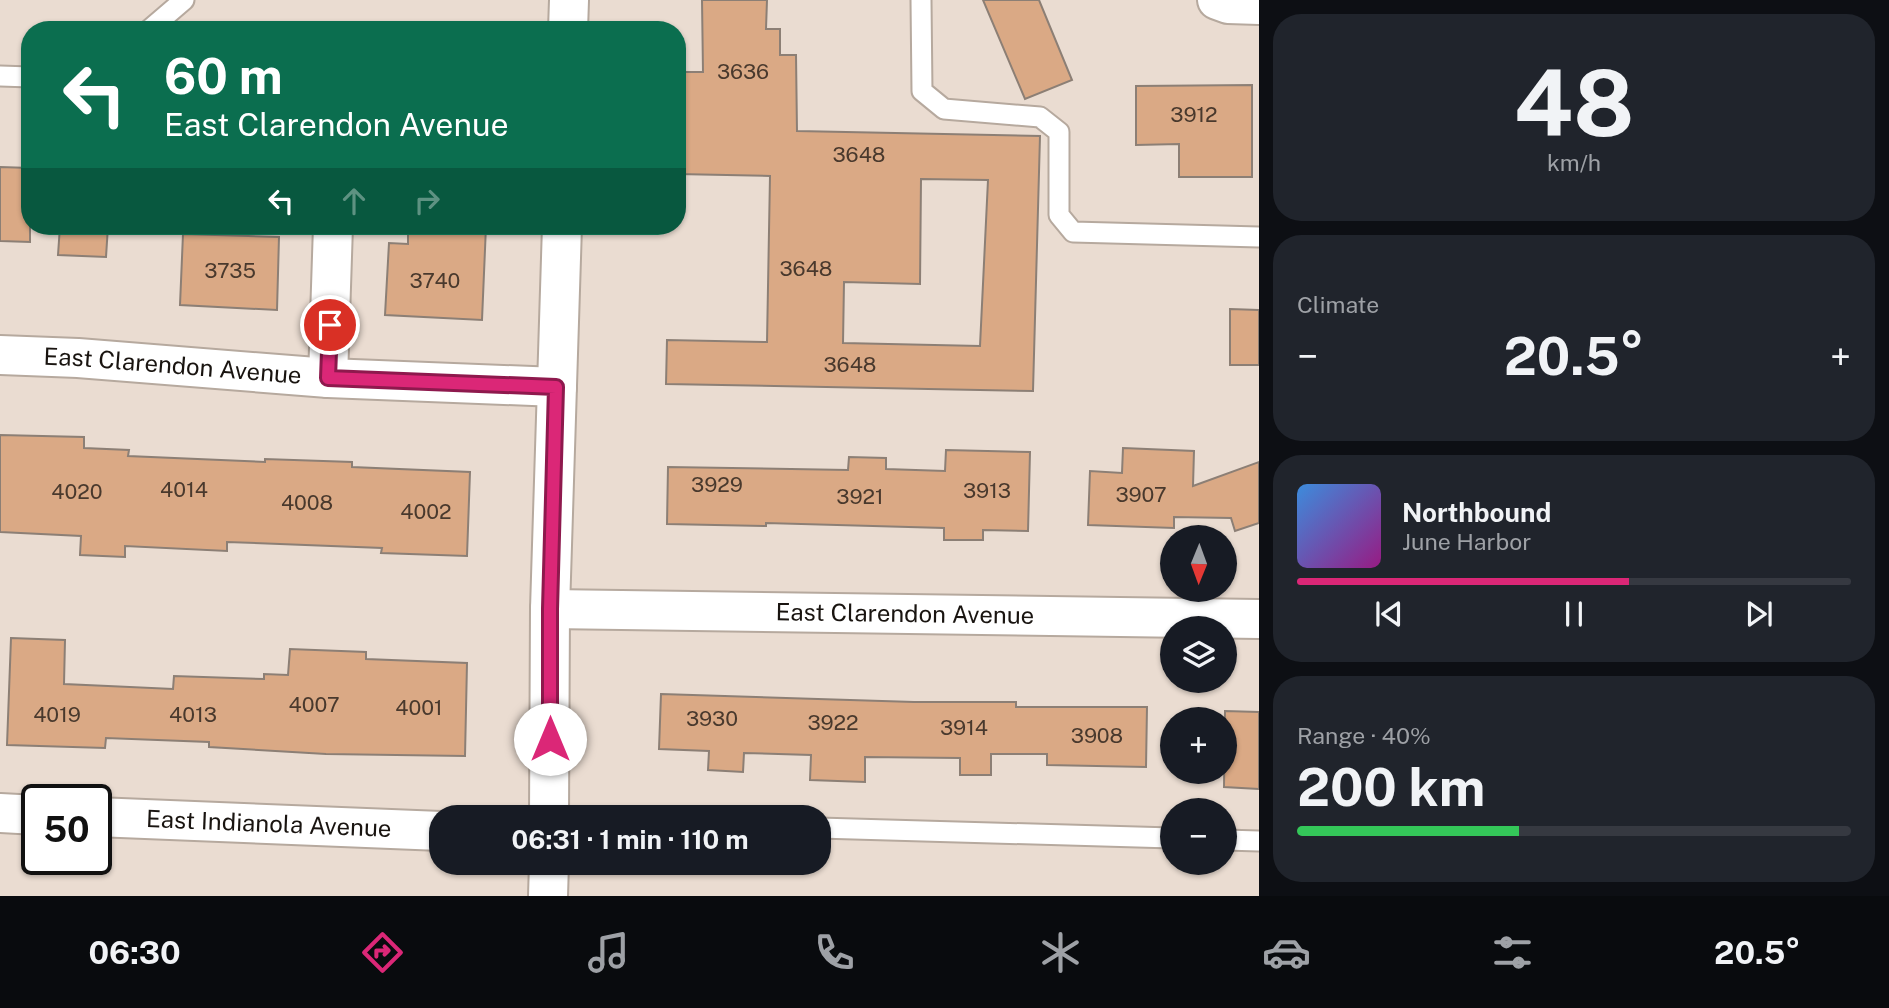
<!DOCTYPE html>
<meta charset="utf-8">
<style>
body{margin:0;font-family:"Public Sans",sans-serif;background:#20242c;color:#f1f3f6;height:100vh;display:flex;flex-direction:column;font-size:26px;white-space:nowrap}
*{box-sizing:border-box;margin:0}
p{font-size:23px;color:#9ea1a6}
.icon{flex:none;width:38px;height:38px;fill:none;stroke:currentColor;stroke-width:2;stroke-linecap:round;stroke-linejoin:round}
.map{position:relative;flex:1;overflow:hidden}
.panel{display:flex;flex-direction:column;gap:14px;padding:14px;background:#0d0f14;width:630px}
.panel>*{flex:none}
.top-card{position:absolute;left:21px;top:21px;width:665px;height:214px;border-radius:28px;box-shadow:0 2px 5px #0004;background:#0b6e4f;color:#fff;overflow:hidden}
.needle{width:46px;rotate:181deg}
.controls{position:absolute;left:1160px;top:525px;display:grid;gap:14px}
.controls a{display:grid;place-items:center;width:77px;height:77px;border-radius:50%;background:#171b24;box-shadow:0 2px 5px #0004;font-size:35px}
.speed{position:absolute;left:21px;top:784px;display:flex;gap:14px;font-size:35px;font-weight:700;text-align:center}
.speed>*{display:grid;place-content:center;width:91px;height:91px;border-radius:50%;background:#171b24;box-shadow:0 2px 5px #0004;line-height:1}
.speed .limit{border:4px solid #111;border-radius:10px;background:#fff;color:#111}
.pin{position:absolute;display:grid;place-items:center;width:60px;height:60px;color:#fff;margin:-30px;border:4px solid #fff;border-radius:50%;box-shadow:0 2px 7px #0007}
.me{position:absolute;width:77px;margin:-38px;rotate:0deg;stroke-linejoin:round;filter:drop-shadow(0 0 5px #0008)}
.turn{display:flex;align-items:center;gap:24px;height:147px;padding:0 28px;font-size:32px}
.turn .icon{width:91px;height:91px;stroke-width:2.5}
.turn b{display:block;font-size:49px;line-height:60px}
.lanes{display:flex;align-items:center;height:66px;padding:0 28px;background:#0003;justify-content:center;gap:35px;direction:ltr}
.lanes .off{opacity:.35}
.big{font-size:52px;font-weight:700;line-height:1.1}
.panel .tile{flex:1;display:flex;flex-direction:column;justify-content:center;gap:10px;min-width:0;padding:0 24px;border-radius:28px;background:#20242c}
.panel .dial{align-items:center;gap:0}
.dial b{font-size:91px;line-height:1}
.song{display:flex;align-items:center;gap:21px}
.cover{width:84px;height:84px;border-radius:10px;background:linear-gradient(135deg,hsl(210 70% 55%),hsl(310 70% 35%))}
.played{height:7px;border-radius:4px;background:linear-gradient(90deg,#db2777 60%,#363941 60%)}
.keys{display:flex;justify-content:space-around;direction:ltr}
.heat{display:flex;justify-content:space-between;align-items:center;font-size:38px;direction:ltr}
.charge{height:10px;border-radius:5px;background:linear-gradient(90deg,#34c759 40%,#363941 0)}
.trip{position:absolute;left:429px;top:805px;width:402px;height:70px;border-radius:28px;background:#171b24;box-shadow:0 2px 5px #0004;font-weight:700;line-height:70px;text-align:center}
.tab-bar{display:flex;height:112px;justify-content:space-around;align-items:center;background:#090b0e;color:#9ea1a6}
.tab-bar .icon{width:49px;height:49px}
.tab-bar .current{color:#db2777}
.tab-bar b{font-size:32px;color:#f1f3f6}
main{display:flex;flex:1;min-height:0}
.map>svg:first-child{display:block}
.building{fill:#daa985;stroke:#8c7f75;stroke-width:2;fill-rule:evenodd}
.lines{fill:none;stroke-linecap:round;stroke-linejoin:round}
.lane-casing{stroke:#b6a99e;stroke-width:23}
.street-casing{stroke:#b6a99e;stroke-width:42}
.secondary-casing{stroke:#b6a99e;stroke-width:42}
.lane{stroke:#fff;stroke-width:19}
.street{stroke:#fff;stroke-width:38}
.secondary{stroke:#fff;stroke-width:38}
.route-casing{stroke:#8e194d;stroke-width:18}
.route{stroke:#db2777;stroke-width:12}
.labels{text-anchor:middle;stroke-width:7;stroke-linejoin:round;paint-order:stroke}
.number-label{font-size:21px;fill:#49392d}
.street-label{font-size:24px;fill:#191410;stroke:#f8e9de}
</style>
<main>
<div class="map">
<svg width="1259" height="896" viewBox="0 0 1259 896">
<rect width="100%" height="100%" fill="#eadcd1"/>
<g class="building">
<path d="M 702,0 L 767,0 L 766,29 L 780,29 L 780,55 L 796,55 L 797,131 L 1040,136 L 1033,391 L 666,384 L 667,340 L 767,342 L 770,176 L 677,174 L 677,72 L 703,72 ZM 921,179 L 988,180 L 980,346 L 843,343 L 844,282 L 920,284 Z"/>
<polygon points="983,0 1039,0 1072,80 1025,99"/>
<polygon points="1252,85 1252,177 1179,177 1179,144 1136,145 1136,86"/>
<polygon points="0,167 30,168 30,242 0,241"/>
<polygon points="60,226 108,226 106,257 58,255"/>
<polygon points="408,226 486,226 482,320 385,315 389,243 408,244"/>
<polygon points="183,234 279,237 277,310 180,305"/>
<polygon points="1230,309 1259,310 1259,365 1230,365"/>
<polygon points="0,435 84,437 84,448 129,450 128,456 265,462 265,459 352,462 352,467 470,472 467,556 381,553 382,548 227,542 227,551 125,546 125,557 80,555 81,536 0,532"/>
<polygon points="1123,448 1194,451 1193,486 1259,462 1259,523 1235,531 1231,518 1174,517 1174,528 1088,525 1090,471 1122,473"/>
<polygon points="946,450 1030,452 1028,531 983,530 983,540 944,540 944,528 766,523 766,526 667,524 668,467 848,470 849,457 886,458 886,469 945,471"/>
<polygon points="11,638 65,640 64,684 108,686 173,689 174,676 264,679 264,674 288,675 290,649 366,652 366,659 467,663 465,756 326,754 209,747 209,742 106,738 105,748 7,745"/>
<polygon points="661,694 914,702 1016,702 1016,707 1147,707 1146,767 1047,765 1047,754 991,754 991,775 960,775 960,758 865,757 865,782 810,780 811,755 744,753 743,772 708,770 709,751 659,749"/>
<polygon points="1225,711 1259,712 1259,789 1224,787"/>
</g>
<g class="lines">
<defs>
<g id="lane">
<polyline points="921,0 922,91 944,109 1040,117 1059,132 1059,215 1073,232 1259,237"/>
<polyline points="149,30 184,0"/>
<polyline points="0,76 30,77"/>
<polyline points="819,828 1172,838"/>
<polyline points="1225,840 1259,841"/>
</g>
<g id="street">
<polyline points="1217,0 1228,4 1259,5"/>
<path id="s1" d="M 0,355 L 78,358 L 328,378 L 557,387"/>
<polyline points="328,378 333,226"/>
<path id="s2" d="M 550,609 L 1259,619"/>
<polyline points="0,813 37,815"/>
<path id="s3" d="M 96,817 L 441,831"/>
</g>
<g id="secondary">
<polyline points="568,30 569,0"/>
<polyline points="549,817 550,609 562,226"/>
<polyline points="548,896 549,863"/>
</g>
</defs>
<use href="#lane" class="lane-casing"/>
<use href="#street" class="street-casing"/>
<use href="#secondary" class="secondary-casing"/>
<use href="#lane" class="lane"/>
<use href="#street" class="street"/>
<use href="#secondary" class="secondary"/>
</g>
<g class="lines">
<defs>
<polyline id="route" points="330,325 328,378 556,387 550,609 550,739"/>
</defs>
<use href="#route" class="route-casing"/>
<use href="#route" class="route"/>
</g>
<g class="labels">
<g class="number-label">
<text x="743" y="79">3636</text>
<text x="1194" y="122">3912</text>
<text x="859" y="162">3648</text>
<text x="806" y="276">3648</text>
<text x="230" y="278">3735</text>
<text x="435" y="288">3740</text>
<text x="850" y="372">3648</text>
<text x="717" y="492">3929</text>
<text x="184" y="497">4014</text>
<text x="987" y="498">3913</text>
<text x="77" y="499">4020</text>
<text x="1141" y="502">3907</text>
<text x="860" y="504">3921</text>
<text x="307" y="510">4008</text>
<text x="426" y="519">4002</text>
<text x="314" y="712">4007</text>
<text x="419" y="715">4001</text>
<text x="57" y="722">4019</text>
<text x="193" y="722">4013</text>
<text x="712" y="726">3930</text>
<text x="833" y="730">3922</text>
<text x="964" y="735">3914</text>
<text x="1097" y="743">3908</text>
</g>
<g class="street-label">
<text dy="8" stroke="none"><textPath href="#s1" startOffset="173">East Clarendon Avenue</textPath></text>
<text dy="8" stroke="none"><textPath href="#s2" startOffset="355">East Clarendon Avenue</textPath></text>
<text dy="8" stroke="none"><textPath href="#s3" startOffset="173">East Indianola Avenue</textPath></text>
</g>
</g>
</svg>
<div class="controls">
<a><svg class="needle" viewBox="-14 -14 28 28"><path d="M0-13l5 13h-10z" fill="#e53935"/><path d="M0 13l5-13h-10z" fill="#9ea1a6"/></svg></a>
<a><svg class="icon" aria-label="layers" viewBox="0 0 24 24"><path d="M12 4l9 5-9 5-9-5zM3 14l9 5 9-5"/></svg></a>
<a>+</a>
<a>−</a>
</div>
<div class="speed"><div class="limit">50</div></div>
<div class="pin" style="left:330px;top:325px;background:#d93025"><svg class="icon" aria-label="arrive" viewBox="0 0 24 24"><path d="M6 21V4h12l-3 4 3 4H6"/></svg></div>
<svg class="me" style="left:550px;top:739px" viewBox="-20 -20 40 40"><circle r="19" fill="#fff"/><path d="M0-13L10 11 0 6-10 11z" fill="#db2777"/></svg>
<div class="trip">06:31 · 1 min · 110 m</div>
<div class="top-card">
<div class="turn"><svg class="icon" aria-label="left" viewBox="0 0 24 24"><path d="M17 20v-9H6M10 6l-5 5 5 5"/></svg><div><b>60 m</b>East Clarendon Avenue</div></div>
<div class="lanes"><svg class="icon" aria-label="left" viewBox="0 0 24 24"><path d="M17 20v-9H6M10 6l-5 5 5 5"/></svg><svg class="icon off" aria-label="ahead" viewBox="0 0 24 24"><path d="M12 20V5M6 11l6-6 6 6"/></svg><svg class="icon off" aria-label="right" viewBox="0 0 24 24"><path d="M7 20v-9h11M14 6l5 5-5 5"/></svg></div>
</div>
</div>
<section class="panel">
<div class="tile dial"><b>48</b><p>km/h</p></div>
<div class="tile"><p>Climate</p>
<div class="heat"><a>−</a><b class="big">20.5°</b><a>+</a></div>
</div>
<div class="tile">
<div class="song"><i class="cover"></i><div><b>Northbound</b><p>June Harbor</p></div></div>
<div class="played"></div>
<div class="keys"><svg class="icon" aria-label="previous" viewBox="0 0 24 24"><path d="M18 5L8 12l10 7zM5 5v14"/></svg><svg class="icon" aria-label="pause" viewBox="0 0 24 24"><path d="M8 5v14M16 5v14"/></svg><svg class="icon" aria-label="next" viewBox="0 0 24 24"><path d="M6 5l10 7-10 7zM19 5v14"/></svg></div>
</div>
<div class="tile"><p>Range · 40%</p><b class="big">200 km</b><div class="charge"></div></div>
</section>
</main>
<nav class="tab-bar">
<b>06:30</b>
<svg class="icon current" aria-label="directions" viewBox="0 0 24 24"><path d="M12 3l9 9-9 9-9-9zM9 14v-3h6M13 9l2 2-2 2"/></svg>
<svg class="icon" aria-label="music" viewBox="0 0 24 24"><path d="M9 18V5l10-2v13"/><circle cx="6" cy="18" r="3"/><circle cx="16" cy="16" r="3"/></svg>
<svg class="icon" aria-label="phone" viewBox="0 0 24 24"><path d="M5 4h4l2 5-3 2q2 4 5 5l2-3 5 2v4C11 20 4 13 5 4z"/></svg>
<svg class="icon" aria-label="climate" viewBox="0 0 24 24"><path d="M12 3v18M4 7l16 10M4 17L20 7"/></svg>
<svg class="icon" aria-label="car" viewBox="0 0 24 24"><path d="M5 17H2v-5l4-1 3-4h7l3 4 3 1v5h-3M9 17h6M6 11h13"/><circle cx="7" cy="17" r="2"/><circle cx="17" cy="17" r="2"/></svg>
<svg class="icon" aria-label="filters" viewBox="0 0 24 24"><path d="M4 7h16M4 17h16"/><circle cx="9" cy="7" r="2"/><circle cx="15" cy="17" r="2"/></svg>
<b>20.5°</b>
</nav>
